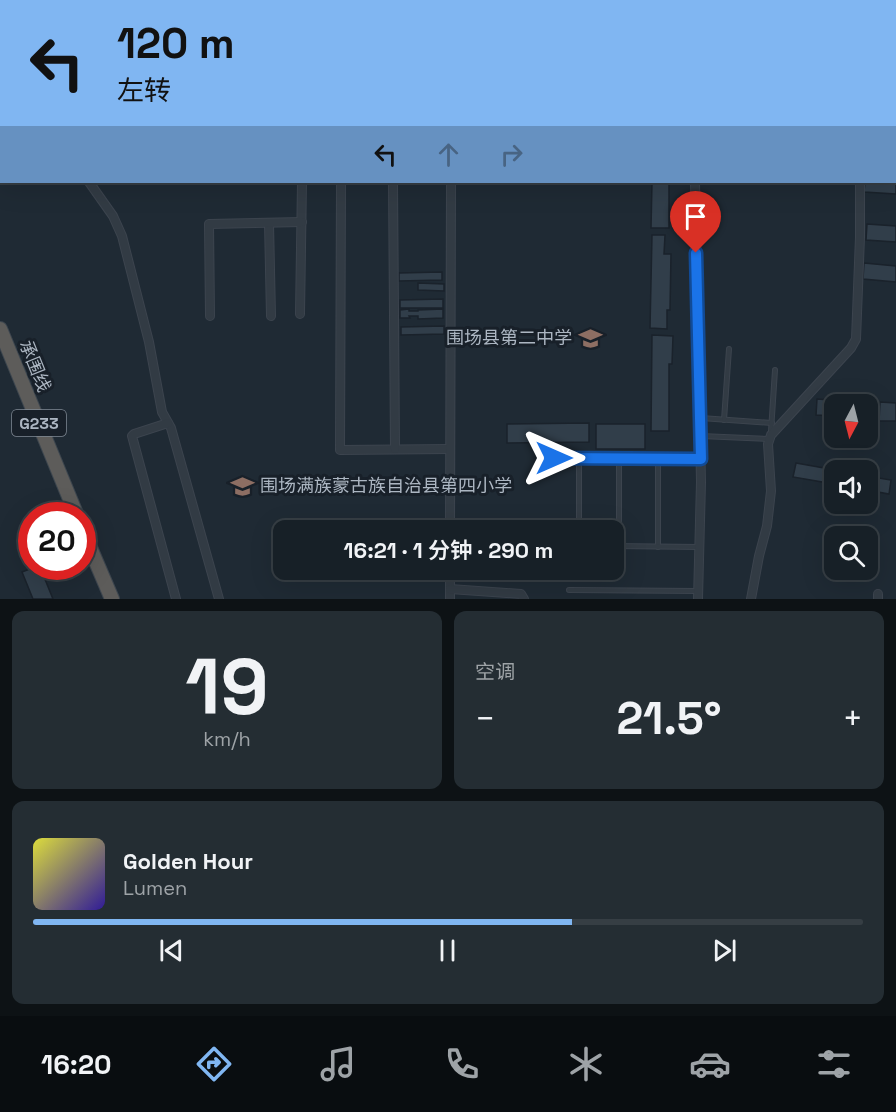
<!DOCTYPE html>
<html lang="zh">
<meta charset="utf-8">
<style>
body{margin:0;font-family:"Space Grotesk","Noto Sans SC",sans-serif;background:#242d33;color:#f1f3f6;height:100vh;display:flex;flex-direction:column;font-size:22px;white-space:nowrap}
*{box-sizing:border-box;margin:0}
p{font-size:20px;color:#9ea3a7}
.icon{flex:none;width:33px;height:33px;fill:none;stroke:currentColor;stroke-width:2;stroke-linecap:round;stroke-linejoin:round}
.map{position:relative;height:599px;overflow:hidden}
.panel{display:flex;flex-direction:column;gap:12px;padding:12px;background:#0d1215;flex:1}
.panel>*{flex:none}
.banner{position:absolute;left:0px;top:0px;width:897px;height:183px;box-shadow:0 6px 24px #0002,0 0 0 2px #363e44;background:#80b6f2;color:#111;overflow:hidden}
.needle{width:39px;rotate:187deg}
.tools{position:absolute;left:824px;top:394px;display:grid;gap:12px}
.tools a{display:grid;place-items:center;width:54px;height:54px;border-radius:12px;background:#172027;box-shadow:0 6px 24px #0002,0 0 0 2px #363e44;font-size:30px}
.speed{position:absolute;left:18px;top:502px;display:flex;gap:12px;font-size:30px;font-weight:700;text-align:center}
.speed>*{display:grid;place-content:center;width:78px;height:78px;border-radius:50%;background:#172027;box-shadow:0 6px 24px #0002,0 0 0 2px #363e44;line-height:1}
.speed .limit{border:9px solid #d22;background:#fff;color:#111}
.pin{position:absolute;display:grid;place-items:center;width:51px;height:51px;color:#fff;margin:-62px -26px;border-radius:50% 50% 50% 0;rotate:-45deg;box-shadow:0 0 6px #0007}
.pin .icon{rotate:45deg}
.me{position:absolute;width:66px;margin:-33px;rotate:90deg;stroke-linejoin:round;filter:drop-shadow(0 0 4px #0008)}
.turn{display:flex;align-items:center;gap:21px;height:126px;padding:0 18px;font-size:27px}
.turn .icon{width:78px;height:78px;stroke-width:2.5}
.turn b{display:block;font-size:42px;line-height:51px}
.lanes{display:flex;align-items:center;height:57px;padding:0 18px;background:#0003;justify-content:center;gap:30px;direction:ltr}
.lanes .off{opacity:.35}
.big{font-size:45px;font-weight:600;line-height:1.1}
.panel .tile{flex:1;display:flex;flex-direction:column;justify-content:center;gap:9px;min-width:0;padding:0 21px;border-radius:12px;background:#242d33}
.panel .dial{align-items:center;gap:0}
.dial b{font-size:78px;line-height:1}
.song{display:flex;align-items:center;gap:18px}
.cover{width:72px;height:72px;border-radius:9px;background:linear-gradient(135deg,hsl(60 70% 55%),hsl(250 70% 35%))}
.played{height:6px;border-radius:3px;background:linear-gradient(90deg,#80b6f2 65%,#363e44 65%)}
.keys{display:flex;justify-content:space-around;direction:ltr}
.heat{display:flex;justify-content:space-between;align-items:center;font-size:33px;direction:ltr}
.panel .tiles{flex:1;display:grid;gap:12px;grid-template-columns:1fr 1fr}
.tile:last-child{grid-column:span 2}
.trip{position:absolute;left:273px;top:520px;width:351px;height:60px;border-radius:12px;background:#172027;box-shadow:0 6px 24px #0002,0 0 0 2px #363e44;font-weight:600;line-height:60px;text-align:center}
.tab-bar{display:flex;height:96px;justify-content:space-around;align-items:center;background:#090d10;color:#9ea3a7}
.tab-bar .icon{width:42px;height:42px}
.tab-bar .current{color:#80b6f2}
.tab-bar b{font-size:27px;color:#f1f3f6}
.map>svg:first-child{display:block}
.building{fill:#313e4a;stroke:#1a222b;stroke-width:1.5}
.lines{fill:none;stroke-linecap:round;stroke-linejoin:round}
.service-casing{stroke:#3c444e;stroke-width:6}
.minor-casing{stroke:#3c444e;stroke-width:10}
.trunk-casing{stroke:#3d464f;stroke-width:16}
.service{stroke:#323b44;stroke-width:4}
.minor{stroke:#323b44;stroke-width:8}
.trunk{stroke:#5d5c5a;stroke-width:14}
.route-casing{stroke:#114b97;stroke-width:15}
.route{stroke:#1a73e8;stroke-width:10}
.labels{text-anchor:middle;stroke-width:6;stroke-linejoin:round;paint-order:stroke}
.shield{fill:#182029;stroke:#808994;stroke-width:1.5}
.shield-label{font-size:16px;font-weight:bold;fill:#acb6c2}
.poi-label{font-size:18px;fill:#acb6c2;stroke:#182029;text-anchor:end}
.street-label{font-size:18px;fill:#acb6c2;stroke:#182029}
</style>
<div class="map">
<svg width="896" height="599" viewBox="0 0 896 599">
<rect width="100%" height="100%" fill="#1f2a34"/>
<g class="building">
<polygon points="896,177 896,194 864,192 865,182 896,182"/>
<polygon points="652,182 669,182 669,228 651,228"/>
<polygon points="867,224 896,226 896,242 866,240"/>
<polygon points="652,235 665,235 664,254 671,254 670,310 667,310 667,329 650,328"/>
<polygon points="864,263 896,266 896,282 863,279"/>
<polygon points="442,272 442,280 399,281 399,273"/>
<polygon points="418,283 444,284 444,291 418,290"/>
<polygon points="443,299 443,308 400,308 400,300"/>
<polygon points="409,309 409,311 418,311 418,310 443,309 443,318 418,319 418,316 409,316 410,318 400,318 400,310"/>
<polygon points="444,326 444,334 401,335 401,327"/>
<polygon points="652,335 673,336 672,364 669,364 669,431 651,431"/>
<polygon points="817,399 872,403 871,419 867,419 867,405 834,405 834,416 816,415"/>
<polygon points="880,402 896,403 896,421 879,421"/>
<polygon points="589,423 589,442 507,443 507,424"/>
<rect x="596" y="424" width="49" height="25"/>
<polygon points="796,463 841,471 834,471 834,484 793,477"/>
<polygon points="867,476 891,480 889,494 867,490"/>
<polygon points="35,567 40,567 53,599 33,599 22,572"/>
</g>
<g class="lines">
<defs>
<g id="service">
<polyline points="701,418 772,423"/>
<polyline points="724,420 729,349"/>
<polyline points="771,431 775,370"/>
<polyline points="701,436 769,439"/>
<polyline points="554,458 700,459"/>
<polyline points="579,459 579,531"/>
<polyline points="658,459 658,547"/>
<polyline points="614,546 699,547"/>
<polyline points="619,546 619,459"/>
<polyline points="569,590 697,591"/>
</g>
<g id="minor">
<polyline points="95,0 95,2"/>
<polyline points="210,0 210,2"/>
<polyline points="267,2 267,0"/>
<polyline points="305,2 305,0"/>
<polyline points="384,2 384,0"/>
<polyline points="455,2 455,0"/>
<polyline points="583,2 583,0"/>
<polyline points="0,21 2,21"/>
<polyline points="89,182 113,216 122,236 149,342 162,412 171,428 219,599"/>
<polyline points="341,182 340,450 450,449"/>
<polyline points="393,182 395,449"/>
<polyline points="695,182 701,482 698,599"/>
<polyline points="269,223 271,316"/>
<polyline points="300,314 302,182"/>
<polyline points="210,316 209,224 302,222"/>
<polyline points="168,423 134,434 132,436 176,599"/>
<polyline points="450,531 451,182"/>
<polyline points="450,570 450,599"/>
<polyline points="450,589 521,594 524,599"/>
<polyline points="751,599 759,556 767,526 771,491 768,444 771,435 851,348 856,339 860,237 860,182"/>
<polyline points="878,599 878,594"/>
</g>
<g id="trunk">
<polyline points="0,329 77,516"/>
<polyline points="82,529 112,599"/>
</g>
</defs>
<use href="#service" class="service-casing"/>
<use href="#minor" class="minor-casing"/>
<use href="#trunk" class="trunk-casing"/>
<use href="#service" class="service"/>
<use href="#minor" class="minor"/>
<use href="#trunk" class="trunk"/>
</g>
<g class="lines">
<defs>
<polyline id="route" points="554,458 701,459 696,253"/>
</defs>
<use href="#route" class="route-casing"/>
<use href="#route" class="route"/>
</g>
<defs>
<symbol id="school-bare" viewBox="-9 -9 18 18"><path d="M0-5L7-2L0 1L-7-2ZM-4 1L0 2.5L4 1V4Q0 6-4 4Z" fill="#8d6e63" stroke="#182029" stroke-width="2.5" paint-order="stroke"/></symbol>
</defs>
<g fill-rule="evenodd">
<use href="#school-bare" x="574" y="322" width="33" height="33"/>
<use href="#school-bare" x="226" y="470" width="33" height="33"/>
</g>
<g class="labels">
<rect class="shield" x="12" y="410" width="54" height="26" rx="4.5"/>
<g class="shield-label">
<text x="39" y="429">G233</text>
</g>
<g class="poi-label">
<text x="572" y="344">围场县第二中学</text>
<text x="260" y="492" text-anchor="start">围场满族蒙古族自治县第四小学</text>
</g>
<g class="street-label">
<text transform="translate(35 366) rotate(68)" y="6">承围线</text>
</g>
</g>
</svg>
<div class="tools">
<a><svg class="needle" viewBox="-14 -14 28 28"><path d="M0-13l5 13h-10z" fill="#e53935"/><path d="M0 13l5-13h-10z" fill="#9ea3a7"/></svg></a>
<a><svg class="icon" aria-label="sound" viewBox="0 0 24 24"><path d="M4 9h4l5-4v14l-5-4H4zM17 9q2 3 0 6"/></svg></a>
<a><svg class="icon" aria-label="search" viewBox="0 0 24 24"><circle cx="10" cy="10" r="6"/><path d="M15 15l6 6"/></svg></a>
</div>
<div class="speed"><div class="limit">20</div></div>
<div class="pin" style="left:696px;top:253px;background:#d93025"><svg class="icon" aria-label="arrive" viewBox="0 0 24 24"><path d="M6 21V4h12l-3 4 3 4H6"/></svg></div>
<svg class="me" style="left:554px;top:458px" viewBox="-20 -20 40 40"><path d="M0-17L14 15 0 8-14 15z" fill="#1a73e8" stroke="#fff" stroke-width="4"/></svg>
<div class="trip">16:21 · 1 分钟 · 290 m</div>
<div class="banner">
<div class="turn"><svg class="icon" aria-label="left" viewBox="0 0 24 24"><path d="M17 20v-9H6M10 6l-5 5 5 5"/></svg><div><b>120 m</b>左转</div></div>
<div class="lanes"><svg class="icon" aria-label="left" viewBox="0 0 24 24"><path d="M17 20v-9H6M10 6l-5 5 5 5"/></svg><svg class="icon off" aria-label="ahead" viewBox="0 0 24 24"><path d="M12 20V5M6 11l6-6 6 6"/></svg><svg class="icon off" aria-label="right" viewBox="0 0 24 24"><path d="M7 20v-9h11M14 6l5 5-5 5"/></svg></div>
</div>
</div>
<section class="panel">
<div class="tiles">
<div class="tile dial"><b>19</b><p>km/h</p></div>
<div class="tile"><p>空调</p>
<div class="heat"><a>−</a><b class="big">21.5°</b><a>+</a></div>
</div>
<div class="tile">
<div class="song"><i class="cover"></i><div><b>Golden Hour</b><p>Lumen</p></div></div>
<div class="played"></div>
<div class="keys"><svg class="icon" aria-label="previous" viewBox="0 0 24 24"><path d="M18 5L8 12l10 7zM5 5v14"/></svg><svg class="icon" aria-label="pause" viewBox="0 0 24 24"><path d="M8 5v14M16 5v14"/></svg><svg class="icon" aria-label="next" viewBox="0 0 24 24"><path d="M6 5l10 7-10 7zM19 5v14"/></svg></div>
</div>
</div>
</section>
<nav class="tab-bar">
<b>16:20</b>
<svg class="icon current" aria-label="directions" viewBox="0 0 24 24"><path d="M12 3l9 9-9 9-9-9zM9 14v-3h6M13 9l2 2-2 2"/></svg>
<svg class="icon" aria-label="music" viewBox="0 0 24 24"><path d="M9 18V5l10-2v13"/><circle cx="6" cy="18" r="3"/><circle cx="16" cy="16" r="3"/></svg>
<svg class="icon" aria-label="phone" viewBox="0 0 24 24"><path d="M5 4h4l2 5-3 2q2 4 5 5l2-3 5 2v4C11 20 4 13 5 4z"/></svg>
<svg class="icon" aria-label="climate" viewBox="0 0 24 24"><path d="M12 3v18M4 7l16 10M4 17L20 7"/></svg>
<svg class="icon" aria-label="car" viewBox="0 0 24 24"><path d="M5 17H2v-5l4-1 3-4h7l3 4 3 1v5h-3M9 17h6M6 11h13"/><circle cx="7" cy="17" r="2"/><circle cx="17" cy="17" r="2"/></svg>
<svg class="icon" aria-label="filters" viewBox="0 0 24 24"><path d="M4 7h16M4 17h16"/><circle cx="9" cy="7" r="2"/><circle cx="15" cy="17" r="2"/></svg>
</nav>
